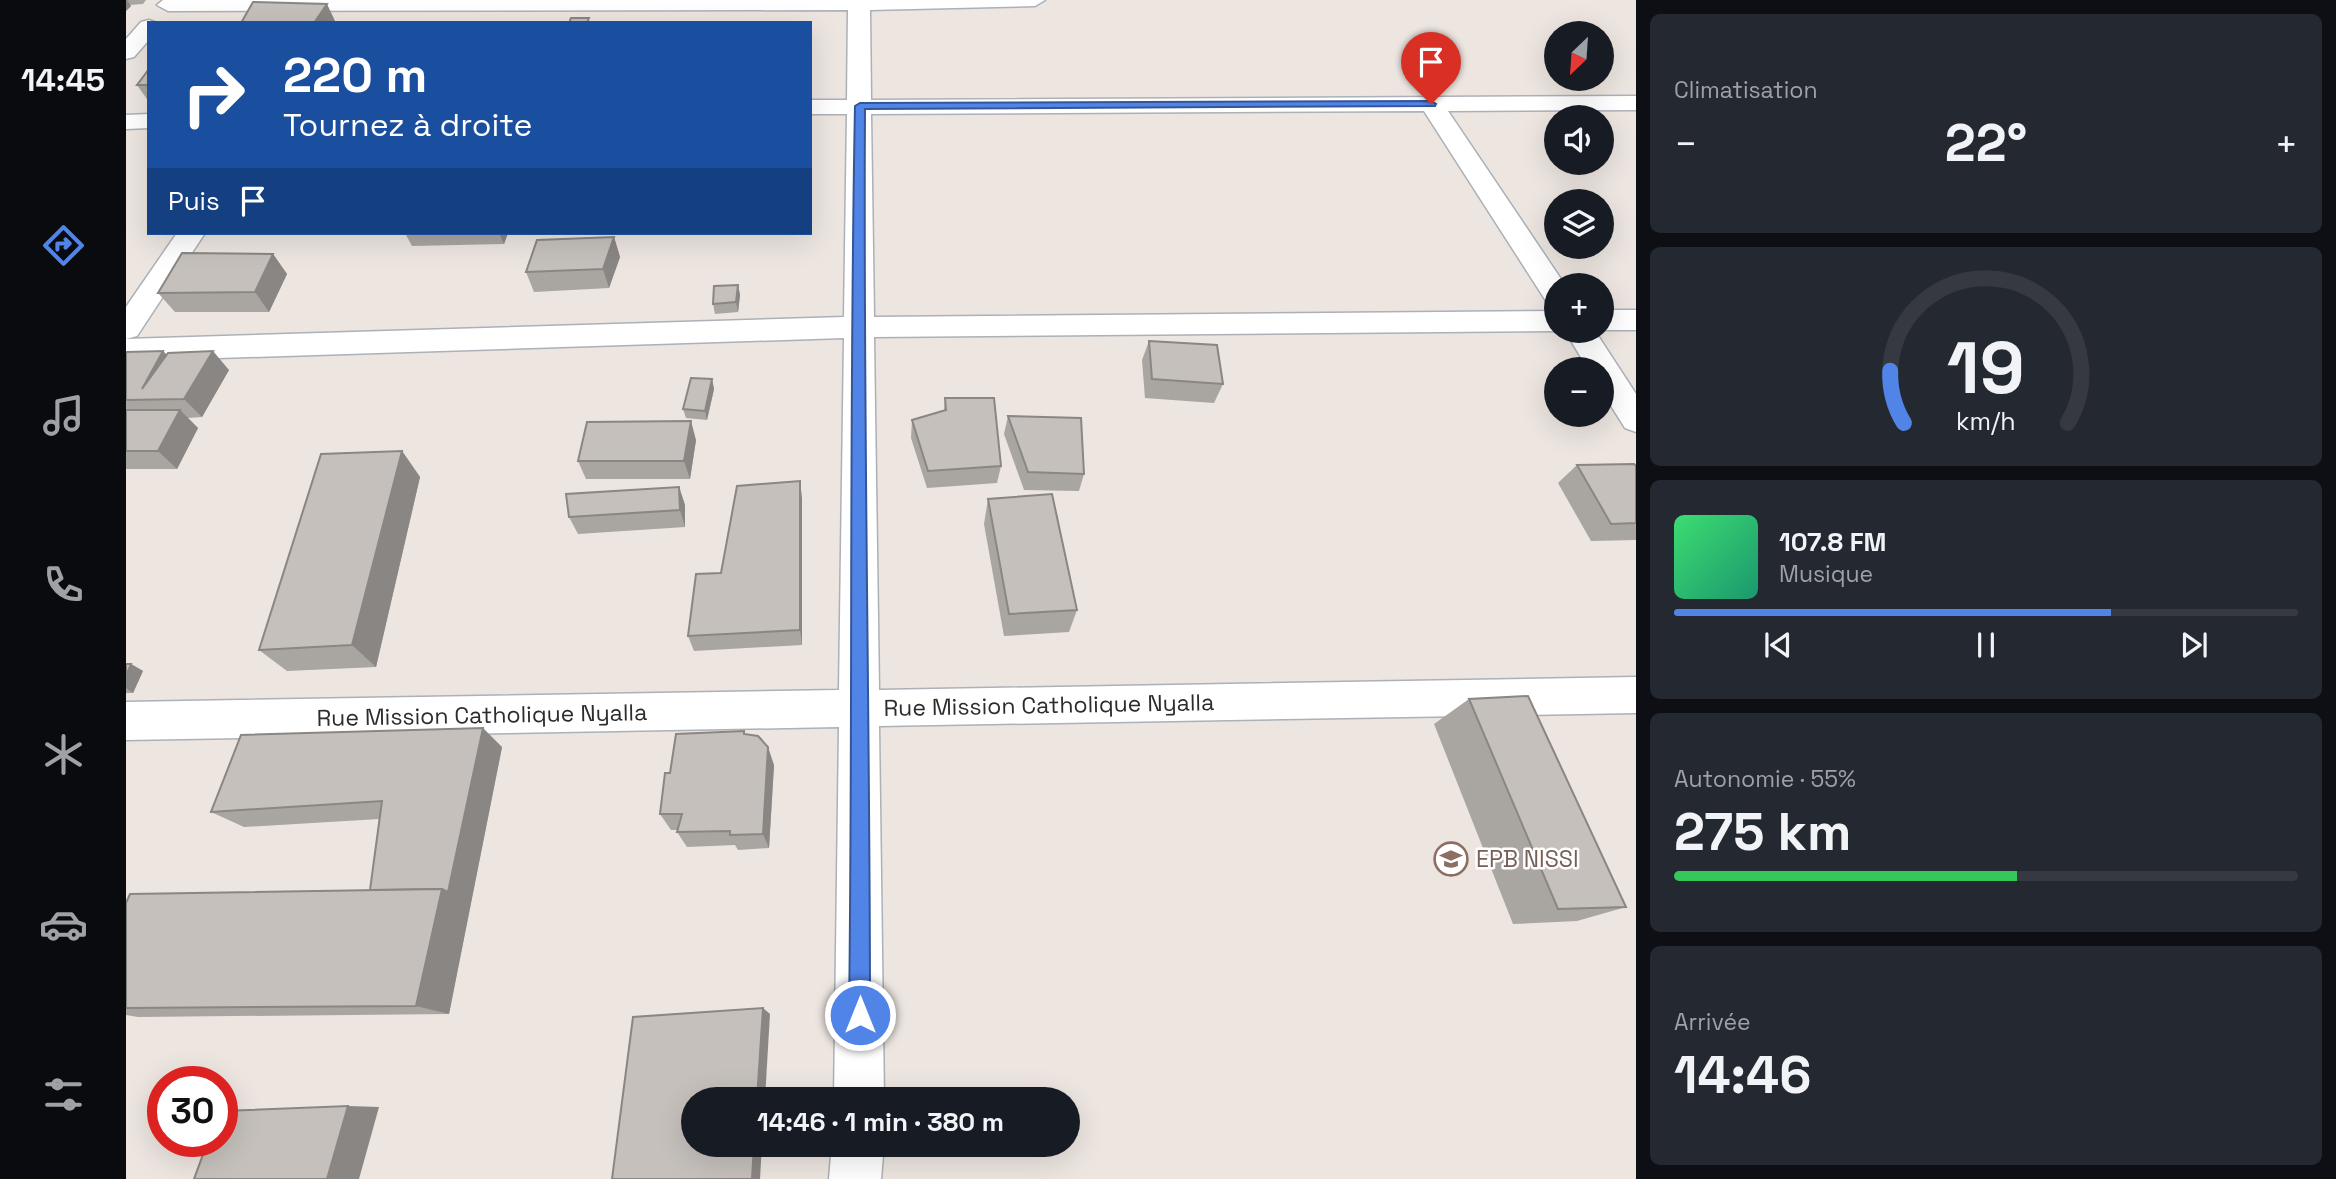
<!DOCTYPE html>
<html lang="fr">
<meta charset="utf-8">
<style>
body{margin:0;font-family:"Space Grotesk",sans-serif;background:#242831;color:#f1f3f6;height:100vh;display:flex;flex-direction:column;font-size:26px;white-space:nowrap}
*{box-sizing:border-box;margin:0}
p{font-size:23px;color:#9ea1a6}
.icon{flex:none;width:38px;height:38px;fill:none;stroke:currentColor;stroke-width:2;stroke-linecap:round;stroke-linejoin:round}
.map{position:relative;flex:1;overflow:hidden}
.drawer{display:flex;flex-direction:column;gap:14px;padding:14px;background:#0d0f14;width:700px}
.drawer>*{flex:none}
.guide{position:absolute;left:21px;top:21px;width:665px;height:214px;border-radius:0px;box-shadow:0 7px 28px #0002;background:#1a4fa0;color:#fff;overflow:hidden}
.needle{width:46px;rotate:205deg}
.controls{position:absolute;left:1418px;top:21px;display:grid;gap:14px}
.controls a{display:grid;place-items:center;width:70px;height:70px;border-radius:50%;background:#171b24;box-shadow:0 7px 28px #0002;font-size:35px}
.speed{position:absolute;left:21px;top:1066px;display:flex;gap:14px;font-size:35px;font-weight:700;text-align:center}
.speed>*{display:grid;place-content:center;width:91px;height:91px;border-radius:50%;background:#171b24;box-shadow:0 7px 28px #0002;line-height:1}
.speed .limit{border:10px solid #d22;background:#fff;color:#111}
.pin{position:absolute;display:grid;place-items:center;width:60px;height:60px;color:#fff;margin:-72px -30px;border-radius:50% 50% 50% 0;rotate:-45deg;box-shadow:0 0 7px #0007}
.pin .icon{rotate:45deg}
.me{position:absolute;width:77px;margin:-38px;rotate:0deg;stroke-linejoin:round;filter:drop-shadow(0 0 5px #0008)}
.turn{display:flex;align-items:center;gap:24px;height:147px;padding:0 21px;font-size:32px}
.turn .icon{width:91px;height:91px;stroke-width:2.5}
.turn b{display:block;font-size:49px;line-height:60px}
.then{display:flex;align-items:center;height:66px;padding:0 21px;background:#0003;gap:14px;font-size:26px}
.big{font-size:52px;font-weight:700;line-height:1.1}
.drawer .card{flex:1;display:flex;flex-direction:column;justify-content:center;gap:10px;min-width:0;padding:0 24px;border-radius:10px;background:#242831}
.drawer .dial{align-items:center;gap:0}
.dial svg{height:182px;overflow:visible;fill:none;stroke:#363941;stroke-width:7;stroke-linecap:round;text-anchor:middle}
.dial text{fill:#f1f3f6;stroke:none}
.song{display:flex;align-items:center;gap:21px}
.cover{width:84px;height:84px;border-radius:10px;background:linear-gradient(135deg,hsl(140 70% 55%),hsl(160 70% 35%))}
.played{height:7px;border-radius:4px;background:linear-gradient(90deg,#5184e7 70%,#363941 70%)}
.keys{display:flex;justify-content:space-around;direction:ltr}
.heat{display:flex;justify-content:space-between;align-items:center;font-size:38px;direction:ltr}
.charge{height:10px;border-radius:5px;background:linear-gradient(90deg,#34c759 55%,#363941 0)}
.trip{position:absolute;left:555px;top:1087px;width:399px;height:70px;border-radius:35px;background:#171b24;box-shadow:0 7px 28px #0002;font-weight:700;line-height:70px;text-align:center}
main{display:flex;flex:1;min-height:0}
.menu{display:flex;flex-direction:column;width:126px;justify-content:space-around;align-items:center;background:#090b0e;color:#9ea1a6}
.menu .icon{width:49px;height:49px}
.menu .on{color:#5184e7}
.menu b{font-size:32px;color:#f1f3f6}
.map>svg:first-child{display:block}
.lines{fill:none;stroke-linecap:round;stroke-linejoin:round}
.minor-casing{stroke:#acb0b7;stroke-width:3}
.minor{fill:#fff;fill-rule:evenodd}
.tree{fill:#8a9d78}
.wall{fill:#a9a5a1}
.shaded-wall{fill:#8a8683}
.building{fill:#c5c0bb;stroke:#8a8683;stroke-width:2}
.route{fill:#5184e7;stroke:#355696;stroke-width:2}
.labels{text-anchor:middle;stroke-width:5;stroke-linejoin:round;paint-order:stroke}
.street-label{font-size:23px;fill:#2c2c2c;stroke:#fff}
.education-label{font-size:23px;fill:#785e54;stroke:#fff;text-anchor:start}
</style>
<main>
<nav class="menu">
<b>14:45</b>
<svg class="icon on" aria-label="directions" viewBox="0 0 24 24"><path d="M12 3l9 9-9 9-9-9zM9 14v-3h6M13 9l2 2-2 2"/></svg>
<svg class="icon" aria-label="music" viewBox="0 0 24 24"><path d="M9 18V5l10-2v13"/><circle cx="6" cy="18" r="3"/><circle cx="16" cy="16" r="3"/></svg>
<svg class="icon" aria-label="phone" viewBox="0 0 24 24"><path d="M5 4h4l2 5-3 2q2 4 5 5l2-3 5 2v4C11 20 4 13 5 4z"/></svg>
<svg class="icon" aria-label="climate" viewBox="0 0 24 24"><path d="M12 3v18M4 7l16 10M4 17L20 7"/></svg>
<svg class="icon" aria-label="car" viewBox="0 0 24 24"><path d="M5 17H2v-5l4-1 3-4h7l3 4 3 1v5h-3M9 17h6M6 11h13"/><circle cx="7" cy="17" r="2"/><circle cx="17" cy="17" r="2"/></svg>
<svg class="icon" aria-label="filters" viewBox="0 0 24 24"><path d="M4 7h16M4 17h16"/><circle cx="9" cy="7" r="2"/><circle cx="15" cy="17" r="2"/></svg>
</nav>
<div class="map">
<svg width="1510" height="1179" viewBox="0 0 1510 1179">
<rect width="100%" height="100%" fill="#ece5e0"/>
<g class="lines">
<defs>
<g id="minor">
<polygon points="37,0 919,0 909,6 744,10 745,100 1510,96 1510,110 1322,111 1439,285 1430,285 1430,304 1420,301 1298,111 745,114 748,317 1430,311 1431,331 748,337 753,690 1510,677 1510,713 753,726 758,1099 708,1099 713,727 0,740 0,702 713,690 718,338 0,361 0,339 718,317 721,114 684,114 684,100 721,100 722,10 42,11 31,5"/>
<polygon points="23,20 31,23 23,23 23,40 8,57 0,59 0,39 15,22"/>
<polygon points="23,114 23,128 0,129 0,115"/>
<polygon points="51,233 79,233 11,336 0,339 0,307"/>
<rect x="1475" y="310" width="35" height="20"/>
<polygon points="1439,331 1469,331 1510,394 1510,432 1499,428 1475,390 1475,369 1462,369"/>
<polygon points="706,1144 758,1144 755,1179 703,1179"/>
</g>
</defs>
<use href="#minor" class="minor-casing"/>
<use href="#minor" class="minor"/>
</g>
<circle class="tree" cx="1287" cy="65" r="6"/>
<g class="wall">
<polygon points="0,0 20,0 17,4 4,5 5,6 0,11"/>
<polygon points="23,69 23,102 11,85"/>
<polygon points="279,233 382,233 378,244 286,246"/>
<polygon points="488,237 494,257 483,288 408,292 400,272"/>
<polygon points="147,254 161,274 143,312 49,312 32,293"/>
<polygon points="612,285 614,295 612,312 589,314 587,304"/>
<polygon points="1023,341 1097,384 1088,403 1019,398 1016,360"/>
<polygon points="37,351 41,355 103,370 76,417 62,418 72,428 51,469 0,469 0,352"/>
<polygon points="586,379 588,389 581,420 560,418 557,409"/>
<polygon points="819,398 875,466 871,483 801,488 785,438 786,420 818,411"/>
<polygon points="882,416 958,474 953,491 898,490 878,434"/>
<polygon points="570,440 564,479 460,479 452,461"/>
<polygon points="276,451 294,477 250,667 161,671 133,650"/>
<polygon points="1451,465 1510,466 1510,540 1465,541 1432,483"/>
<polygon points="553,487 559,505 559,527 452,534 443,517"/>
<polygon points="676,498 676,645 568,651 562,636"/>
<polygon points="862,499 951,610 943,632 878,636 858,524"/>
<polygon points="0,664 5,664 17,671 7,693 0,693"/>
<polygon points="1343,699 1500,907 1451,921 1387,924 1308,724"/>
<polygon points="618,731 619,734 648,765 643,848 612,850 609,845 561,847 551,832 552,830 545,830 534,814 544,773"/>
<polygon points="376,747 323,1014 12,1017 0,1015 0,903 244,890 253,819 118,827 85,812"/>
</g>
<g class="shaded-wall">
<polygon points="0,0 1,0 5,6 0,11"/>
<polygon points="201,4 210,23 188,23"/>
<polygon points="373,233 382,233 378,244"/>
<polygon points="488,237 494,257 483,288 477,269"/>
<polygon points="147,254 161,274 143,312 129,292"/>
<polygon points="612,285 614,295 612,312 610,302"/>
<polygon points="37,351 55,370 16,389"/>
<polygon points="87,351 103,370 76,417 58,399"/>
<polygon points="586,379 588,389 581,420 579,411"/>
<polygon points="54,410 72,428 51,469 32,451"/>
<polygon points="565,421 570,440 564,479 558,461"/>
<polygon points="276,451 294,477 250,667 226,645"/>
<polygon points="674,481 676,498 676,645 674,630"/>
<polygon points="553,487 559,505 559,527 554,510"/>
<polygon points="5,664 17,671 7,693 0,688 0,676"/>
<polygon points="357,728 376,747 323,1014 290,1006 316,889"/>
<polygon points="642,747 648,765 643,848 637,834"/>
<polygon points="637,1008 644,1014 639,1099 631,1099"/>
<polygon points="222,1106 253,1107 233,1179 201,1179"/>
<polygon points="628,1144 636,1144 634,1179 626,1179"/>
</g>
<g class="building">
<polygon points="127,2 201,4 188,23 115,23"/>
<polygon points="445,18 463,18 461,23 443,23"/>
<polygon points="23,69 23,85 11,85"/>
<polygon points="488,237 477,269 400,272 411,240"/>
<polygon points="56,253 147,254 129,292 32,293"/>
<polygon points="612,285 610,302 587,304 588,286"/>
<polygon points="1023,341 1091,345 1097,384 1026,379"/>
<polygon points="37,351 16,389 42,353 87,351 58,399 0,400 0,352"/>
<polygon points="565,378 586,379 579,411 557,409"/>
<polygon points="819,398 868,398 875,466 802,471 786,420 820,410"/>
<polygon points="0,410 54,410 32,451 0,451"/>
<polygon points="882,416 955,418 958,474 902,472"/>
<polygon points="565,421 558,461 452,461 461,422"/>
<polygon points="276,451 226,645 133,650 195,454"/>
<polygon points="1508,464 1510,466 1510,523 1485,524 1451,465"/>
<polygon points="674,481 674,630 562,636 570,574 595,573 611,486"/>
<polygon points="553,487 554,510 443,517 440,494"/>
<polygon points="926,494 951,610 883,614 862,499"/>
<polygon points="0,664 5,664 0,676"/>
<polygon points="1402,696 1500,907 1432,909 1343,699"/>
<polygon points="357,728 322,892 316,889 244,890 256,801 85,812 115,735"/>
<polygon points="618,731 618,734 632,736 642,747 637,834 604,835 604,831 551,832 556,814 534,814 539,773 544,773 550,734"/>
<polygon points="316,889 290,1006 0,1008 0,903 4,894"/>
<polygon points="637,1008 631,1099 567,1099 567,1144 628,1144 626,1179 486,1179 507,1017"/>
<polygon points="222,1106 201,1179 68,1179 82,1141 96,1141 96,1111"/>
</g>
<path class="route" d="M 1305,101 L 1310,104 L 1309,106 L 739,109 C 737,411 744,713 744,1015 L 741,1023 L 734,1026 L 726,1023 L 723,1015 C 727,712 723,409 729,106 L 734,103 Z"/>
<defs>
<symbol id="school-ring" viewBox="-11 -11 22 22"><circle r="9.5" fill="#fff" stroke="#8d6e63" stroke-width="1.5"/><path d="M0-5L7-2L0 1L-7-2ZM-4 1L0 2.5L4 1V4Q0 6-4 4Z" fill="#8d6e63"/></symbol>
</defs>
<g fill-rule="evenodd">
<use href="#school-ring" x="1306" y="840" width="38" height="38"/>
</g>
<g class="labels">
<g class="street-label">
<text transform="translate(923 705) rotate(-1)" y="8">Rue Mission Catholique Nyalla</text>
<text transform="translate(356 715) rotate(-1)" y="8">Rue Mission Catholique Nyalla</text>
</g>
<g class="education-label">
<text x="1350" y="867">EPB NISSI</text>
</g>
</g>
</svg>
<div class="controls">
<a><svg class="needle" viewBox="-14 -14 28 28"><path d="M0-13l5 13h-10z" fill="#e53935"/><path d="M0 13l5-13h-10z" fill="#9ea1a6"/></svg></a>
<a><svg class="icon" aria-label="sound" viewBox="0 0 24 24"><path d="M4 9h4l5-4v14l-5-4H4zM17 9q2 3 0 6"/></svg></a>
<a><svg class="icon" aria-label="layers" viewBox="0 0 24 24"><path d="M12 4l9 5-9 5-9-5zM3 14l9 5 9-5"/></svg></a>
<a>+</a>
<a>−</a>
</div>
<div class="speed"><div class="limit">30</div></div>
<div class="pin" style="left:1305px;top:104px;background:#d93025"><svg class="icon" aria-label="arrive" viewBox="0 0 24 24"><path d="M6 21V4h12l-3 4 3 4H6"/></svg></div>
<svg class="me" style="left:734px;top:1015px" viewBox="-20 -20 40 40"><circle r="17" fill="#5184e7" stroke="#fff" stroke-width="3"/><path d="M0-11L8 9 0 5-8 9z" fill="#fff"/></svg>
<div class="trip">14:46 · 1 min · 380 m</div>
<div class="guide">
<div class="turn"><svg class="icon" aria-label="right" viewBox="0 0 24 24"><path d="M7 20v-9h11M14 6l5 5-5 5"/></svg><div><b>220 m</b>Tournez à droite</div></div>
<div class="then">Puis<svg class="icon" aria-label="arrive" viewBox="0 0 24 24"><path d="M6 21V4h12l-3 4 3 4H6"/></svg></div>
</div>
</div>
<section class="drawer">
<div class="card"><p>Climatisation</p>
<div class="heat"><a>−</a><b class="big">22°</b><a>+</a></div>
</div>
<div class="card dial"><svg viewBox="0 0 100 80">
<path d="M14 69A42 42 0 1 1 86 69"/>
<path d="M14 69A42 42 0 0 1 8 46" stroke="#5184e7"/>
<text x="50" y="56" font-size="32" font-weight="700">19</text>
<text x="50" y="72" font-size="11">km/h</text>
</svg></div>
<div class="card">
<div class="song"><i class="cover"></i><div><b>107.8 FM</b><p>Musique</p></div></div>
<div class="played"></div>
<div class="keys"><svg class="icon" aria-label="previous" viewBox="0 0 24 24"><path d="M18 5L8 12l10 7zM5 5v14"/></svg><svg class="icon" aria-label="pause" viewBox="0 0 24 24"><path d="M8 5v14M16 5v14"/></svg><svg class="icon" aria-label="next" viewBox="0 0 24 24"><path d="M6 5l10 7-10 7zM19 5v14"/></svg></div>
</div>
<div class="card"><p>Autonomie · 55%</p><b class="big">275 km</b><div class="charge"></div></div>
<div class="card"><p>Arrivée</p><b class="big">14:46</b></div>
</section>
</main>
